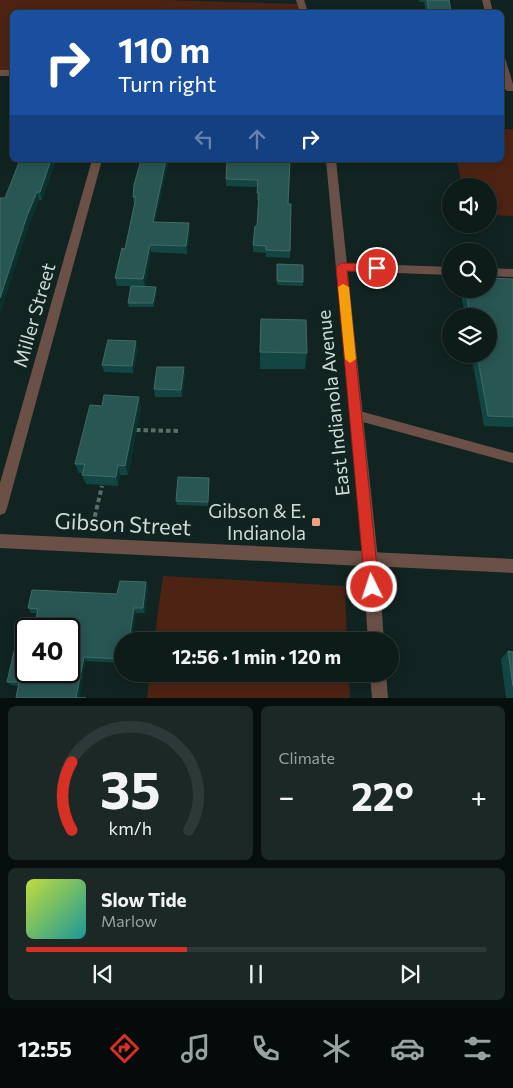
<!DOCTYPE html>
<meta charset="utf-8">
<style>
body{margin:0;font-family:Commissioner,sans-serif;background:#1b2826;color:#f1f3f6;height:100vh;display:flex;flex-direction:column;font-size:19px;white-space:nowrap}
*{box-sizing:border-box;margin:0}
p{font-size:16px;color:#9aa1a2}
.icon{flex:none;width:28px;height:28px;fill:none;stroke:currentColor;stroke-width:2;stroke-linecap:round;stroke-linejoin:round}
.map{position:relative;height:698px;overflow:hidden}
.sheet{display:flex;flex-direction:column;gap:8px;padding:8px;background:#070f0e;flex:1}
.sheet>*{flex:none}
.top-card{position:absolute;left:10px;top:10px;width:494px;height:152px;border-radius:8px;box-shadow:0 2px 12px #0003,0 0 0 1px #2d3938;background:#1a4fa0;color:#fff;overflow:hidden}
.tools{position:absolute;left:442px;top:178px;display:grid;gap:10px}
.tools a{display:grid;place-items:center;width:55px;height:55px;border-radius:50%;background:#0d1b19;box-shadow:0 2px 12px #0003,0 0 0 1px #2d3938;font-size:25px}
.speed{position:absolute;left:15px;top:618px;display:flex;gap:10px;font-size:25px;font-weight:700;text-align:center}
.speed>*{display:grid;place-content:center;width:65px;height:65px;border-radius:50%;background:#0d1b19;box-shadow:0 2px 12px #0003,0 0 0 1px #2d3938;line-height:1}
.speed .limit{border:2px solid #111;border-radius:8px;background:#fff;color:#111}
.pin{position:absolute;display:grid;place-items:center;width:42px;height:42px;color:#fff;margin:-21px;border:2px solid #fff;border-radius:50%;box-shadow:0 1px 5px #0007}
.me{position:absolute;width:55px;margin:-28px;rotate:356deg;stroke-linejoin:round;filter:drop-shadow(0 0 4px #0008)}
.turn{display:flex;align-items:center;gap:18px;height:105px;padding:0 25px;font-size:22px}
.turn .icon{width:65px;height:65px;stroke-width:2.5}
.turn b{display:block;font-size:35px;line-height:42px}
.lanes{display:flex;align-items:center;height:48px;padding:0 25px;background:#0003;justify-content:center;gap:25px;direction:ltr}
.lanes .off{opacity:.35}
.big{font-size:38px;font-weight:700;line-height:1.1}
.sheet .tile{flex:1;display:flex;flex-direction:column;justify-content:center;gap:8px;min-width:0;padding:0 18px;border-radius:8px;background:#1b2826}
.sheet .dial{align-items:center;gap:0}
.dial svg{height:130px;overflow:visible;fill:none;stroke:#2d3938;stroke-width:7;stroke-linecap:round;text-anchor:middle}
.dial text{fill:#f1f3f6;stroke:none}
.song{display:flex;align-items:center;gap:15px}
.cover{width:60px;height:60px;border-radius:8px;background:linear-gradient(135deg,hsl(70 70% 55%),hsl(180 70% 35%))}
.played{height:5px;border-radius:2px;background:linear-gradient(90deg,#d93025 35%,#2d3938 35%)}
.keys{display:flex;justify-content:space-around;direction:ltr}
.heat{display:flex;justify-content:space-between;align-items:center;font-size:28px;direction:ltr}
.sheet .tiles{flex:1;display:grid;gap:8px;grid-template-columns:1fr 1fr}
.tile:last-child{grid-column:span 2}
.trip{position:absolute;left:114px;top:632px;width:285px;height:50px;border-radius:25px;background:#0d1b19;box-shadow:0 2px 12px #0003,0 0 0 1px #2d3938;font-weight:700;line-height:50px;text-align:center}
.dock{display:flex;height:80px;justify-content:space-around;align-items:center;background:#050b0a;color:#9aa1a2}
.dock .icon{width:35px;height:35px}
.dock .selected{color:#d93025}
.dock b{font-size:22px;color:#f1f3f6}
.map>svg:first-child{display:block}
.green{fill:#4d2314}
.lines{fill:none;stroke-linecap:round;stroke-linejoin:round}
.path{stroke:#5d6d6a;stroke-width:4;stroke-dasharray:4.5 3;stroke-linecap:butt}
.service{fill:#6b5047;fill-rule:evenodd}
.minor{fill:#6b5047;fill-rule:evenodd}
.tertiary{fill:#6b5047;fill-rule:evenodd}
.wall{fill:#134642}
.shaded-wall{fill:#0a322e}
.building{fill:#285653;stroke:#426b68}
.route{fill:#d93025;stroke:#8d1f18}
.slow{fill:#f59e0b}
.poi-dot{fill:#f39f83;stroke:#112421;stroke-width:2}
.labels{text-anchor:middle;stroke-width:5;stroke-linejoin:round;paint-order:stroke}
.street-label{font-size:19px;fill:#d0dbd9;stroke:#112421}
.poi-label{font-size:19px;fill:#d0dbd9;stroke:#112421;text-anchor:end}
.near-street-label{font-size:22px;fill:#d0dbd9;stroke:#112421}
</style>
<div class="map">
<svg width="513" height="698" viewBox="0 0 513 698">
<rect width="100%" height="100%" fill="#112421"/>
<g class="green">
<polygon points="0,0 163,0 301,4 304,12 12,12 12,73 0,73"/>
<polygon points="501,129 513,129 513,216 489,215 489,186 462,186 457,160 501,160"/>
<polygon points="163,576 345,586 347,641 154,641"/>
<polygon points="150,674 349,674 350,698 147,698"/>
</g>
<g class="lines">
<g class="path">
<polyline points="136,430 179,431"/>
<polyline points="93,524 102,486"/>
</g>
<g class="service">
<polygon points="341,263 451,267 451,275 341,271 336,267"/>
<polygon points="489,268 513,269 513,277 489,276"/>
<polygon points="356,410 513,453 513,463 352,419 350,415 352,411"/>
</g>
<g class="minor">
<polygon points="482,0 490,0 493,12 485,12"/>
<polygon points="501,55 505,58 513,84 513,91 507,91 505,89 501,74"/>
<rect x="0" y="70" width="12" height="6"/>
<polygon points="92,160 102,160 7,508 5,513 0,515 0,483"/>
<polygon points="370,552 513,559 513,573 370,566 365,564 362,559 365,554"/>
</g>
<g class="tertiary">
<polygon points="296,0 304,0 308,12 300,12"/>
<polygon points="326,160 336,160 378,559 384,641 368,641 363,566 0,548 0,534 362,551"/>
<polygon points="370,674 386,674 388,698 372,698"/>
</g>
</g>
<g class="wall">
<polygon points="419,0 449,0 451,12 426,12 424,2 419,2"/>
<polygon points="20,160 56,160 42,200 39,200 30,223"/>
<polygon points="290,160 288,204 291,204 290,258 266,257 266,253 253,252 253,245 257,226 259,200 257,200 257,187 226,186 226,179"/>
<polygon points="134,185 156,222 190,231 187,254 151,252 145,287 156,287 157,291 154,307 129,307 128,303 131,286 117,286 115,278 125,249 134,205 133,197"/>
<polygon points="277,264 303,265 303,286 277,285"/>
<polygon points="513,279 513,427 484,426 471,354 489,354 489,316 465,316 460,289 489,289"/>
<polygon points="138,349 133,373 104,372 102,365"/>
<polygon points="260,352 307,353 305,369 260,369"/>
<polygon points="185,375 182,397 155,397 154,389"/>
<polygon points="102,406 141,407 128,475 120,475 118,486 86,484 82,475 83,473 79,473 75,464"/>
<polygon points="209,478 208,506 177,505 176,501"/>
<polygon points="148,587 145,613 136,613 122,641 122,663 86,661 16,698 19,686 11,685 7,682 26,671 37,613 31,613 28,608 117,594"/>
<polygon points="508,651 513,652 513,698 506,698 501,659"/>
</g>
<g class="shaded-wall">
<polygon points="51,160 56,160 42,200 40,192"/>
<polygon points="166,160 169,160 154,229 153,222"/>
<polygon points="37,192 39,200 30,223 0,314 0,298 27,216"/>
<polygon points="189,223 190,231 187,254 186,246"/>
<polygon points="150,245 151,252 145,287 143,279"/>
<polygon points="156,287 157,291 154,307 153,303"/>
<polygon points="136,341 138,349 133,373 132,366"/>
<polygon points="184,367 185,375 182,397 181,390"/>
<polygon points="139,397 141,407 128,475 125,466"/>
<polygon points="118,465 120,475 118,486 116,477"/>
<polygon points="146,582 148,587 145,613 143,608"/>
<polygon points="134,608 136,613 132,641 129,641"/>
<polygon points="84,657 86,661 80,698 76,698"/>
</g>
<g class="building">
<polygon points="427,0 449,0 451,12 429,12"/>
<polygon points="20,160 51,160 40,192 37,192 27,216 0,298 0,198 5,198"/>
<polygon points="141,160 166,160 153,222 189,223 186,246 150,245 143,279 115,278 122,248 125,249 136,197 133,197 134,185"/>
<polygon points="227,160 290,160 288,204 291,204 290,251 266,250 266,246 253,245 255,226 257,226 259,193 257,193 258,180 226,179"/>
<polygon points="277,264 303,265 303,282 277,281"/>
<polygon points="489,278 513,279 513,417 488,416 477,354 489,354 489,316 470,316 466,289 489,289"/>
<polygon points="131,286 156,287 153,303 128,303"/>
<polygon points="261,319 306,320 307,353 260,352"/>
<polygon points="108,340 136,341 132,366 102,365"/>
<polygon points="157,367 184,367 181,390 154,389"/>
<polygon points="104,395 139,397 125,466 118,465 116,477 82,475 85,464 75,464 90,405 102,406"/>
<polygon points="178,477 209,478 208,502 176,501"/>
<polygon points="120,581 146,582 143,608 134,608 129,641 122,641 122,659 84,657 76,698 86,698 16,698 19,682 7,682 16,643 26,643 26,671 69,671 69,629 34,629 38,609 28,608 32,590 117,594"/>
<polygon points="508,651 513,652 513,686"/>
</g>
<polygon class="route" points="341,263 377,264 383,268 377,272 347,271 379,587 377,592 372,594 367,592 365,587 336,267"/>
<polygon class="slow" points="343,284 349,287 356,359 350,363 345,359 338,287"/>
<rect class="poi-dot" x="311" y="517" width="10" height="10" rx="2.5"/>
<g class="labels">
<g class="street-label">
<text transform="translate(34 315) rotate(-74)" y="7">Miller Street</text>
<text transform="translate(333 403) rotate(-96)" y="7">East Indianola Avenue</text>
</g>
<g class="poi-label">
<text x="306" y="518">Gibson &amp; E.<tspan x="306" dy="22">Indianola</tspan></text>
</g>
<g class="near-street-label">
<text transform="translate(123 524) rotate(3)" y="8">Gibson Street</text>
</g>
</g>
</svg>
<div class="tools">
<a><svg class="icon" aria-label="sound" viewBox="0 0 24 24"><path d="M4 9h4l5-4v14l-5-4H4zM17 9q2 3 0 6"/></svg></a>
<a><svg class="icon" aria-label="search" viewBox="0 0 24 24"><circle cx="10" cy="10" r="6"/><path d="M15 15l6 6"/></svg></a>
<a><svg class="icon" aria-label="layers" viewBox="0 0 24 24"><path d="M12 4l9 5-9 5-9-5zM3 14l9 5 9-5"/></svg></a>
</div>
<div class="speed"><div class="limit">40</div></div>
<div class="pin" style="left:377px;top:268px;background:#d93025"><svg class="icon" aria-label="arrive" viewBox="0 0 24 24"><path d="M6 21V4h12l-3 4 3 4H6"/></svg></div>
<svg class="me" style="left:372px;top:587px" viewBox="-20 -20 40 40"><circle r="17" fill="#d93025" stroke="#fff" stroke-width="3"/><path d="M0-11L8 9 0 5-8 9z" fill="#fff"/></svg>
<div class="trip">12:56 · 1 min · 120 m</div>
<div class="top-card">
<div class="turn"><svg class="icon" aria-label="right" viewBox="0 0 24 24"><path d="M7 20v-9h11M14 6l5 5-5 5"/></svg><div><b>110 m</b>Turn right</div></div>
<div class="lanes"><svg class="icon off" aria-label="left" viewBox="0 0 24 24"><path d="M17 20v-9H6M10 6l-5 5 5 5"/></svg><svg class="icon off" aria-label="ahead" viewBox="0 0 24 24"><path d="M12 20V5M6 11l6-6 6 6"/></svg><svg class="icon" aria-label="right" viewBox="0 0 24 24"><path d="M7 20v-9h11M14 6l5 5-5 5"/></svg></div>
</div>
</div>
<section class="sheet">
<div class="tiles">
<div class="tile dial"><svg viewBox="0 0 100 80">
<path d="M14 69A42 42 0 1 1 86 69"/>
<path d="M14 69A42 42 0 0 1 14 27" stroke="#d93025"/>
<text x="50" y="56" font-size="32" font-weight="700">35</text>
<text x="50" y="72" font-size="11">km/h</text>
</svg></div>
<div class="tile"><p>Climate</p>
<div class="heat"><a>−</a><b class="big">22°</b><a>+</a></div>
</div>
<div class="tile">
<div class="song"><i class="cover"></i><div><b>Slow Tide</b><p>Marlow</p></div></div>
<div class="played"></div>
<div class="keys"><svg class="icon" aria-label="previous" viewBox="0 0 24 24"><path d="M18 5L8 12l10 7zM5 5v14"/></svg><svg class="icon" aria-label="pause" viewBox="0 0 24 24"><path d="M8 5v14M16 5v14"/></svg><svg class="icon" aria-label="next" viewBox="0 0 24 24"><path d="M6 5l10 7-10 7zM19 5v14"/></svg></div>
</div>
</div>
</section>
<nav class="dock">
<b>12:55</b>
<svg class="icon selected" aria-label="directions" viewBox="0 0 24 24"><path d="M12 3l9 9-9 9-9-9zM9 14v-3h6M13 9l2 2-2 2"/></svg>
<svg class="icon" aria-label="music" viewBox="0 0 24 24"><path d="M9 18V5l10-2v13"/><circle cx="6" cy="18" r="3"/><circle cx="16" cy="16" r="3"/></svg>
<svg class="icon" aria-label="phone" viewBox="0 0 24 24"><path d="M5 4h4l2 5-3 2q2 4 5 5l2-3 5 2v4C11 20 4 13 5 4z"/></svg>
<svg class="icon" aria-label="climate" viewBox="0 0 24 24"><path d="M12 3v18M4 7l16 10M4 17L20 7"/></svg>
<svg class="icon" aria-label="car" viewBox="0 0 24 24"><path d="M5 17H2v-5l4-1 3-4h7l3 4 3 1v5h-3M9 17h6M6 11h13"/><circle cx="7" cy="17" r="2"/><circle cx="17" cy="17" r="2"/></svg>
<svg class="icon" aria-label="filters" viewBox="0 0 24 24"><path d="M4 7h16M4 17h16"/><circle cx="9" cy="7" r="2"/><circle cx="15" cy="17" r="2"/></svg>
</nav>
